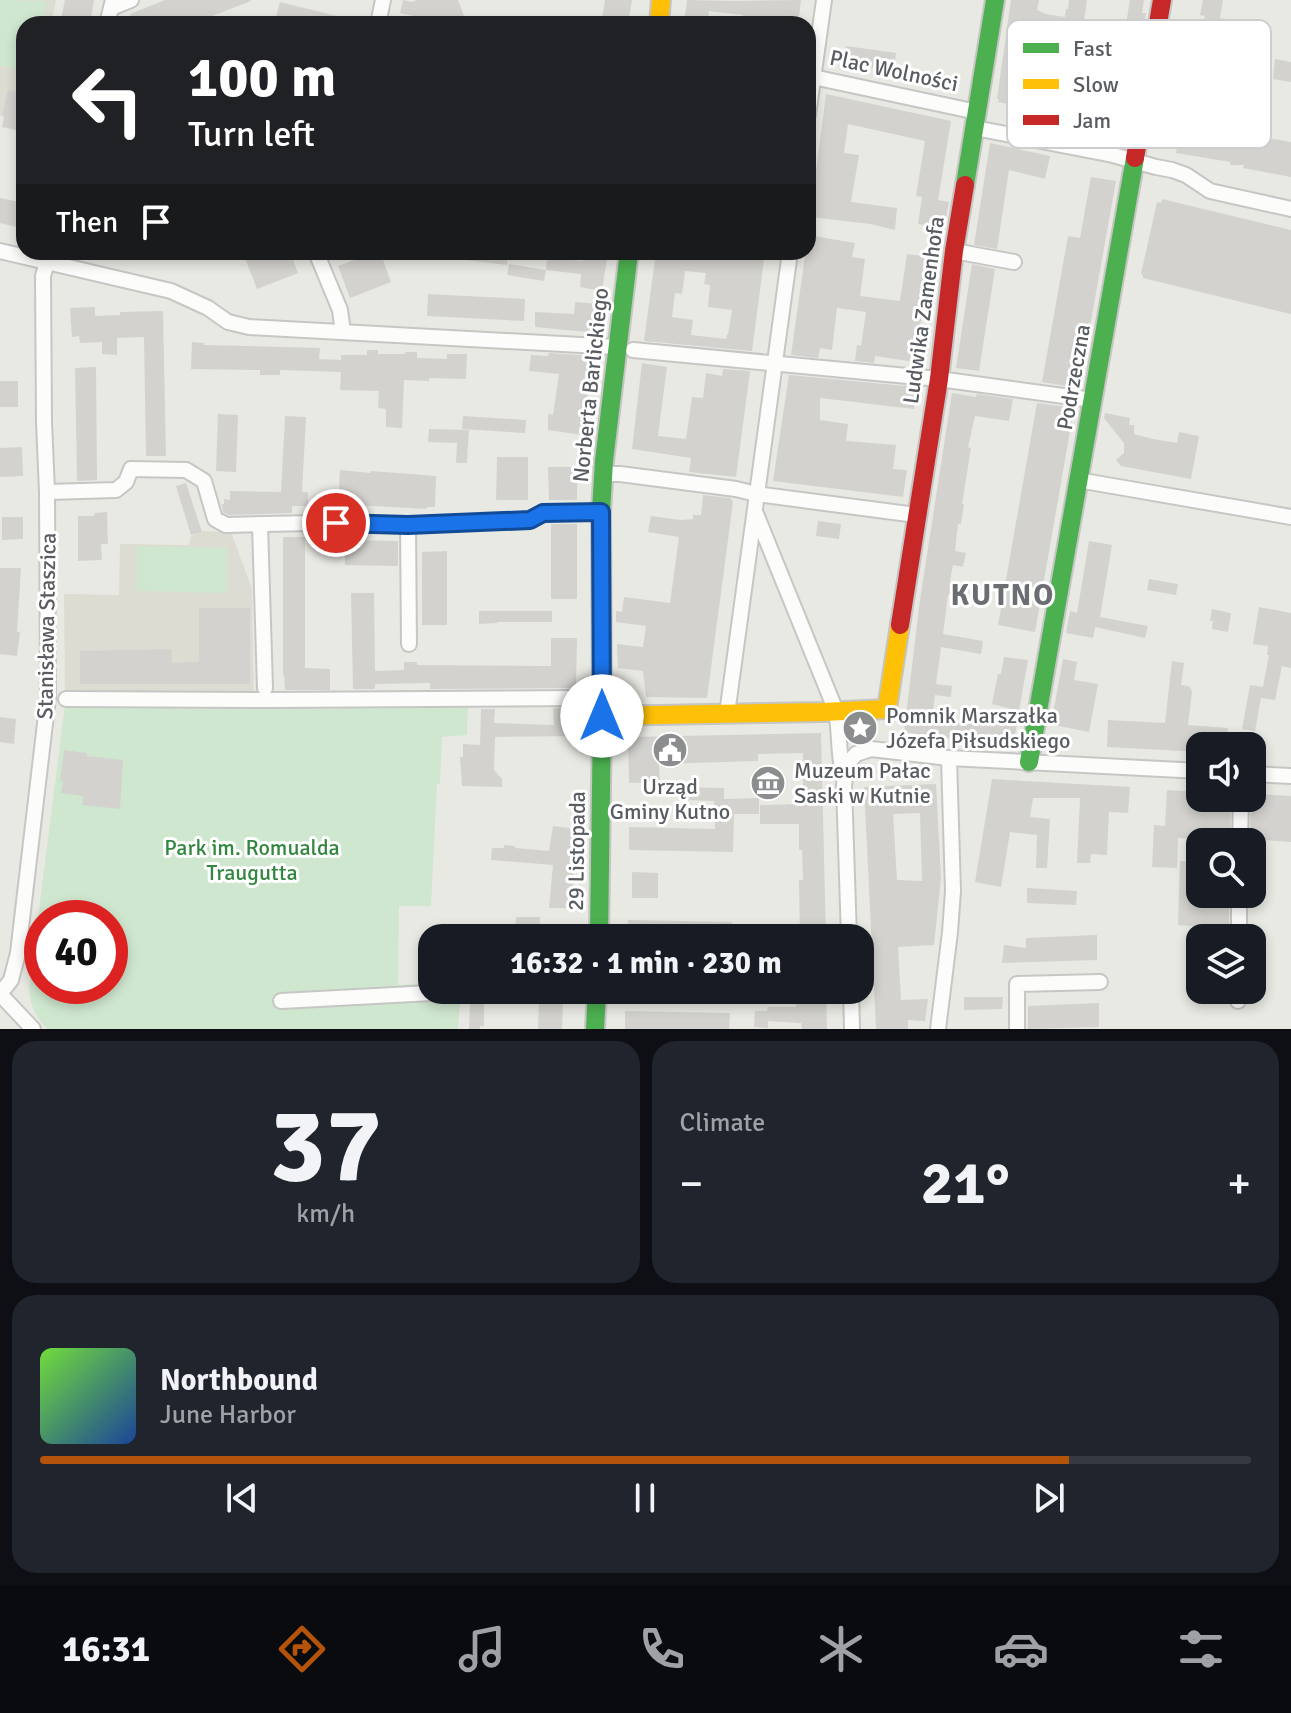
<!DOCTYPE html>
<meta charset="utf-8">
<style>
body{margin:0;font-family:Signika,sans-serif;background:#20242c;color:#f1f3f6;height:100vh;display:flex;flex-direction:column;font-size:30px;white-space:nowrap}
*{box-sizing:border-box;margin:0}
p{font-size:26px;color:#9ea1a6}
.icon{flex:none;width:44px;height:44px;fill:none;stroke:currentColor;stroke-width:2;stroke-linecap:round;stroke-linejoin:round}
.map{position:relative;height:1029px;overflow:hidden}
.side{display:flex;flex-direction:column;gap:12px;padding:12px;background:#0d0f14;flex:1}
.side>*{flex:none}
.banner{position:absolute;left:16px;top:16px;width:800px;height:244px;border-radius:24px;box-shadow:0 4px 12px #0003;background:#202124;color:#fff;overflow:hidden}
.fabs{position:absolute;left:1186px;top:732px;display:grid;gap:16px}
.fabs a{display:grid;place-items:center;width:80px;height:80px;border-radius:16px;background:#171b24;box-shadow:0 4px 12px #0003;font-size:40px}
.speed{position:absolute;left:24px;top:900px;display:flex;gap:16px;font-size:40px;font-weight:700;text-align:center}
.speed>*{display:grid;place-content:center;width:104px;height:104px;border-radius:50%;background:#171b24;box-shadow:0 4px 12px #0003;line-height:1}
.speed .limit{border:12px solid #d22;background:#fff;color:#111}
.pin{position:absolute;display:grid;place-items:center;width:68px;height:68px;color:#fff;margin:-34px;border:4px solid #fff;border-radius:50%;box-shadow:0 2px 8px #0007}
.me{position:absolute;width:88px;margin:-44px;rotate:0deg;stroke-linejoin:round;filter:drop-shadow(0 0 6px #0008)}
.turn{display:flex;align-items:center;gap:28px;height:168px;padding:0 40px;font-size:36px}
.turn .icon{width:104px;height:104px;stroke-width:2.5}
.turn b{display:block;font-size:56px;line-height:68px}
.then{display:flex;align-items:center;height:76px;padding:0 40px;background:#0003;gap:16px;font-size:30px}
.big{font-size:60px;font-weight:700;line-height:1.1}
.side .widget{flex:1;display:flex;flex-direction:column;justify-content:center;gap:12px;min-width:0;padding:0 28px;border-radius:24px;background:#20242c}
.side .dial{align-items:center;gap:0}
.dial b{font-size:104px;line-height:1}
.song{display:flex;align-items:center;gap:24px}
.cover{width:96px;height:96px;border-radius:12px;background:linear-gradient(135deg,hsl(100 70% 55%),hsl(220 70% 35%))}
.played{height:8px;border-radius:4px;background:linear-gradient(90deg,#b45309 85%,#363941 85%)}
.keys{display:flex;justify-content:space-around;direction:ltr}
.heat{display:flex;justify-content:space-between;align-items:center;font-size:44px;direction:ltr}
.side .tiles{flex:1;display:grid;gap:12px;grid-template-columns:1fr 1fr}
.widget:last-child{grid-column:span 2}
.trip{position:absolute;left:418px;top:924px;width:456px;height:80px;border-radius:24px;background:#171b24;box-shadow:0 4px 12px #0003;font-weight:700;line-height:80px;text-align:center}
.menu{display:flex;height:128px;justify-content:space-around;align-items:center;background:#090b0e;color:#9ea1a6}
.menu .icon{width:56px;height:56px}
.menu .active{color:#b45309}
.menu b{font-size:36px;color:#f1f3f6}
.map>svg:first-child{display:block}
.education{fill:#dddcd2}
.green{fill:#d0e7cf;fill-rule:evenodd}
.building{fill:#d3d2ce;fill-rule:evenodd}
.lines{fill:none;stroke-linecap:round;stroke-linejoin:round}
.street-casing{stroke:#c6c7c5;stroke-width:18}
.fast-casing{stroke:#c4c5c4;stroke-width:22}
.slow-casing{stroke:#c4c5c4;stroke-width:22}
.jam-casing{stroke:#c4c5c4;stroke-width:22}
.street{stroke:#fcfcfb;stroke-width:14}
.fast{stroke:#4caf50;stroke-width:18}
.slow{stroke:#ffc107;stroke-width:18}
.jam{stroke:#c62828;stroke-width:18}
.route-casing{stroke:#114b97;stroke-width:20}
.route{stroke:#1a73e8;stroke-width:14}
.labels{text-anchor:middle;stroke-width:6;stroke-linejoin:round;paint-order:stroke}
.street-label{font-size:22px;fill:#595c61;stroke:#fff}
.poi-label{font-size:22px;fill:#595c61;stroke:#fff;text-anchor:start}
.park-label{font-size:22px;fill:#33863f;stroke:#fff}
.district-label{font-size:30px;font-weight:bold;letter-spacing:2px;fill:#6a6e73;stroke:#fff}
.key{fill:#fff;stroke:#cdced0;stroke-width:2}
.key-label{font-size:22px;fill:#595c61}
</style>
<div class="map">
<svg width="1291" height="1029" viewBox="0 0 1291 1029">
<rect width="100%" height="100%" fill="#e9e9e3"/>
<g class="education">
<polygon points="0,0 56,0 51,24 24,24 24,121 0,116"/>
<polygon points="203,531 231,532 252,589 254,705 65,697 64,594 119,595 120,544 189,545 191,536"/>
</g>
<g class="green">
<polygon points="0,0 47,1 43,24 24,24 24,70 0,66"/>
<polygon points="137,546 227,548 227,593 137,591"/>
<path d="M 468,702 L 467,735 L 442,737 L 440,784 L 437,784 L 431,906 L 399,906 L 398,985 L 432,983 L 432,990 L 461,990 L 458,1029 L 47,1029 C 36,1018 30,1005 29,989 L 65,704 ZM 42,918 L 110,918 L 110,986 L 42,986 Z"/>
</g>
<g class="building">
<polygon points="65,0 94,0 90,24 60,24"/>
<polygon points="165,0 250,0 251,1 191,24 134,24 130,14"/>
<polygon points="403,0 411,2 417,0 458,0 464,16 444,24 420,24 417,17 400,13"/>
<polygon points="605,0 632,0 628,24 601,24"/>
<polygon points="687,0 733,1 801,0 798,24 742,24 743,15 709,11 708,24 684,24"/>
<polygon points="1011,0 1039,0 1037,10 1046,14 1065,17 1066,9 1068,9 1069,0 1087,0 1083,28 1065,26 1060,56 1067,57 1064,73 1053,71 1046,110 1021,104 1020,106 998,102 999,99 997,99"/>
<polygon points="1130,0 1144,0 1142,13 1146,13 1142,38 1137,37 1126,102 1119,100 1110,142 1047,128 1052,105 1100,116 1114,33 1106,32 1108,21 1126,24"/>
<polygon points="1203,0 1223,0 1220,18 1225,19 1220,44 1226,45 1222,69 1202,65 1206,42 1201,40 1205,16 1200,15"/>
<polygon points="280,2 353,20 352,24 274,24"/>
<polygon points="846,46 896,53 894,71 843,64"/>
<polygon points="1275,59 1291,62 1291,82 1273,79"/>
<polygon points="8,90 24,93 24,132 2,127 4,116 2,115"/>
<polygon points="826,94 951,121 938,200 949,202 944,229 918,224 922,197 916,196 925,141 848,124 844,153 859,155 851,202 897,208 895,230 871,224 810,217"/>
<polygon points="1182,118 1238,127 1237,132 1245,134 1291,142 1291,177 1243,168 1244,165 1230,165 1230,162 1176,153"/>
<polygon points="990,143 1050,156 1045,179 1009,170 997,249 974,245"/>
<polygon points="1091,177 1116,181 1079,388 1042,382 1068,236 1080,238"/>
<polygon points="0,198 24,203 24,229 0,223"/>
<polygon points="1162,199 1291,230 1291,314 1143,278 1143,275 1141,274 1157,202 1161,203"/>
<polygon points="808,235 855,243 852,257 865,259 860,296 900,301 907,254 930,257 915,362 875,356 874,363 855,361 857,345 861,346 866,312 837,308 832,350 820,348 818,358 791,355 804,263 805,252 808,252"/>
<polygon points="261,252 290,252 298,273 257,289 245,258"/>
<polygon points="376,252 380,252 391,282 350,298 338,266"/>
<polygon points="457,252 508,253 507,265 457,259"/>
<polygon points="584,252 608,252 602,291 580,287 581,274 546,270 547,257 583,261"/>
<path d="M 656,252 L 765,252 L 752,351 L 644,341 ZM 685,271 L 706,273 L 704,284 L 710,285 L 708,307 L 732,310 L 728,335 L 727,334 L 726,339 L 691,335 L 693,320 L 672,317 L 675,293 L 682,294 Z"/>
<polygon points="509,264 546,270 544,281 507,275"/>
<polygon points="972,264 995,269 979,371 956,368"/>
<polygon points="428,294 525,299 524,321 427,316"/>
<polygon points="575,302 600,304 597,333 535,327 535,312 574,314"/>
<polygon points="95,307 95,316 120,315 120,312 163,311 166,456 146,456 144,337 117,338 117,355 102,354 102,342 80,343 79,336 72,337 70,308"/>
<polygon points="192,342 204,343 204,345 320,348 319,359 341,360 341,355 367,355 367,350 378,350 378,354 405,354 405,352 417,352 417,358 447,359 447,354 467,354 466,379 429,378 429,381 404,380 402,428 386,427 386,409 378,408 379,391 340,390 341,372 280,370 280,375 260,375 260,370 191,369"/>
<polygon points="549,353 593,356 582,435 548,430 548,414 553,415 559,374 529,371 531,355 548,356"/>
<polygon points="642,363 667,367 658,436 686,439 692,397 703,398 706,373 722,376 723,369 750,371 736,477 689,472 691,458 632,449"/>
<polygon points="96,367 97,480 77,481 75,368"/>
<polygon points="789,375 916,387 914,409 820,398 820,420 848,424 846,441 896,445 893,469 907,470 903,497 773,481"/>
<rect x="0" y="381" width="18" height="26"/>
<polygon points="952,393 976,397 977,394 1013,399 1009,421 975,416 968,447 971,448 962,504 964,504 961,524 958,524 955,551 966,553 963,567 953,565 950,581 957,590 948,595 943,634 983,641 981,654 941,647 936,684 952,686 951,697 935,695 932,719 946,722 1017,724 1014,741 1005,739 1004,741 942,738 904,732 920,600"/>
<polygon points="1037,403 1074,408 1035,632 998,625"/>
<polygon points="1105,413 1130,418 1129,425 1134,425 1134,434 1153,439 1177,443 1179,432 1199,436 1191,479 1121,466 1116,460 1124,453 1124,443 1104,418"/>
<polygon points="218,414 238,415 236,472 216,471"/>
<polygon points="285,416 306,417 302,492 308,492 308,506 292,506 292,513 228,515 223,512 222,504 224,504 224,499 230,500 230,491 281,492"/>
<polygon points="463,416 526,420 525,433 462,429"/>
<polygon points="429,429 469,430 467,463 456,463 457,443 428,442"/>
<polygon points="22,447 23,476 0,477 0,448"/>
<polygon points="497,457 528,457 528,500 496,500"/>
<polygon points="548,467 577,467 577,500 549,500"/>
<polygon points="340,470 370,473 371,471 436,476 435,507 427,507 426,509 338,504"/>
<polygon points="186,483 202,532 191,535 176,486"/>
<polygon points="703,495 730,498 733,502 707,698 646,697 643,671 618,668 617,644 643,647 646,626 616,622 616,611 622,612 624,597 670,603 679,537 648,532 651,516 681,520 693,519 693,515 701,515"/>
<polygon points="107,512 108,544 101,544 102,560 78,561 78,516 94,516 95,513"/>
<polygon points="2,517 23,517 23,539 2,540"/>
<polygon points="818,521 841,524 839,539 816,536"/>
<rect x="551" y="524" width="26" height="75"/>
<polygon points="283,537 305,537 305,668 330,669 330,690 285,690 284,675 283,675"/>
<polygon points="345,540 398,541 398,566 345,565"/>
<polygon points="1089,541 1112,545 1100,617 1148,626 1145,638 1095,627 1093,638 1066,633 1070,611 1077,613"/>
<polygon points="447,551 447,625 422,625 422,552"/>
<polygon points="0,568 21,568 17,632 20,632 17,656 0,654"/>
<polygon points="1149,579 1178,584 1176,595 1147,590"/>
<polygon points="351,593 374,593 375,671 404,670 404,662 417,662 417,665 551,666 551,638 577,638 576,688 430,689 430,683 375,684 375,689 353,689"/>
<polygon points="1259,607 1291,613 1291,668 1282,666 1275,700 1261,698 1255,731 1242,729 1250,685 1263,687 1269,655 1267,655 1268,646 1253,644"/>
<polygon points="199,608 250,608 250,684 80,684 80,651 171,649 172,663 199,662"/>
<polygon points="1212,609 1231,613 1228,632 1212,629 1213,621 1210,621"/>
<polygon points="479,611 552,611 552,622 497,622 497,623 479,624"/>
<polygon points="1004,657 1028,660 1019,711 992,704 998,674 1001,674"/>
<polygon points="1063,659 1077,662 1074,680 1098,684 1089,732 1054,725 1054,720 1052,720"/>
<polygon points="1172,661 1184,663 1181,685 1189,686 1192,691 1188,725 1228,728 1225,746 1200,746 1200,752 1107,747 1108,720 1165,723"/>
<polygon points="553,708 581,708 581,736 495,737 494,770 502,779 502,787 462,786 460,757 463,757 463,744 480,745 481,709 495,709 494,723 554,725"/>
<polygon points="0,717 16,719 14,744 0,742"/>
<polygon points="821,733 826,938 800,938 799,880 803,880 802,850 799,850 799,824 760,824 760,805 803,804 803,753 758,754 758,761 659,764 660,782 629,783 628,737"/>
<polygon points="64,750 87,753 86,756 123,760 120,809 82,805 83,796 61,793 63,781 60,781"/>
<polygon points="992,779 1130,787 1128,813 1109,812 1107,855 1091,854 1090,863 1077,863 1080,798 1033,798 1030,817 1050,819 1047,868 1036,868 1037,835 1010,832 1001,887 975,882"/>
<path d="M 936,784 L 941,878 L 934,945 L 898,947 L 901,1000 L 928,999 L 925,1021 L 908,1020 L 908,1029 L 876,1029 L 864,787 ZM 920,813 L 922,881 L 897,880 L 893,814 Z"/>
<polygon points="682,787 724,788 724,799 759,798 759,814 734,814 733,852 629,850 629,827 715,829 714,801 682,800"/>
<polygon points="1167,790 1200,792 1200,798 1231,798 1230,842 1220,842 1220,840 1178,838 1177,868 1152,867 1154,825 1165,826"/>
<polygon points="1260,794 1291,796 1291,842 1250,839 1251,802"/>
<polygon points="553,826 578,829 571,908 549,908 553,865 491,860 492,848 504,848 504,845 515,846 515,848 549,851"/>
<polygon points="1180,861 1200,861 1200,894 1229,894 1229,929 1178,925"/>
<polygon points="632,872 658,873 658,898 632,898"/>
<polygon points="1027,888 1077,891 1076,905 1027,903"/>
<polygon points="516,917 540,917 539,938 515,938"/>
<polygon points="628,920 732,922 731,938 627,938"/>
<polygon points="1097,935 1097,960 1002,963 1004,945 1026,948 1026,938"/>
<polygon points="798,990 826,990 827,1029 802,1029 801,1023 768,1021 768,1028 754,1027 755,1011 767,1011 768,1007 796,1007"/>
<polygon points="964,997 1003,997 1002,1009 964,1010"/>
<polygon points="484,1000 484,1026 480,1026 480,1029 469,1029 470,1001"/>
<polygon points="539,1000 563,1001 562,1029 538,1029"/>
<polygon points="1099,1003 1099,1027 1028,1029 1028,1006"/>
<polygon points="625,1011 730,1013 729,1029 625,1029"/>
</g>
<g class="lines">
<defs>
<g id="street">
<polyline points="111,8 131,0"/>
<polyline points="107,24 113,0"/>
<polyline points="378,24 383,0"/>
<polyline points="813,77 977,112"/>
<polyline points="808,115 824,0"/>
<polyline points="975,128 1113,155 1156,167 1172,170 1186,175 1210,191 1291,209"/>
<polyline points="0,251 171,291 208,308 228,322 249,327 617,347"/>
<polyline points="954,251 1014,262"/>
<polyline points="316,252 340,310 343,332"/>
<polyline points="633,350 939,379 1093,400"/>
<polyline points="603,474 620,474 736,489 756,494 916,515"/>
<polyline points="1078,480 1291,517"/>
<polyline points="47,492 116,490 126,482 131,469 186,470 204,481 215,519 226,525 355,522 408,525 530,520 543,513 601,512"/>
<path d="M 756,514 L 836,711 C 840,732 838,753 843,773"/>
<polyline points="260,525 265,688"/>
<polyline points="408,525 409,644"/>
<polyline points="66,699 270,700 583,698"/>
<polyline points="727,714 790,252"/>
<polyline points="1252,774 1291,776"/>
<polyline points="1240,842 1241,798"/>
<polyline points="849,938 844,785 847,764 856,754 871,749 949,758 1200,771"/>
<polyline points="1239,938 1239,894"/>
<polyline points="851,990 852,1029"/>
<polyline points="0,994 11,980 18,953 48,698 47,492 44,422 43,276 50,252"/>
<polyline points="0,994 33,1029"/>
<polyline points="281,1001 488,990"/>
<polyline points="1238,1001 1238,990"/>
<polyline points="938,1029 950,932 953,891 949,758"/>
<polyline points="1017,1029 1017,984 1100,982"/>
</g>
<g id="fast">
<polyline points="965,185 995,0"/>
<polyline points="1029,762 1135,158"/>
<polyline points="599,938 602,716 601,512 604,461 629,252"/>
<polyline points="595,1029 597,990"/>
</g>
<g id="slow">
<polyline points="659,24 661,0"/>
<polyline points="602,716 823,712 887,709 900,625"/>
</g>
<g id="jam">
<polyline points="1135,158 1162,0"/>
<polyline points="900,625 939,379 954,251 965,185"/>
</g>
</defs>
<use href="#street" class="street-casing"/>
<use href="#fast" class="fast-casing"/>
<use href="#slow" class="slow-casing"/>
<use href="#jam" class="jam-casing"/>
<use href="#street" class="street"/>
<use href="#fast" class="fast"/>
<use href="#slow" class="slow"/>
<use href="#jam" class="jam"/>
</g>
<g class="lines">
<defs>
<polyline id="route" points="336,523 408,525 530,520 543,513 601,512 602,716"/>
</defs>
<use href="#route" class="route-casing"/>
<use href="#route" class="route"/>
</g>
<defs>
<symbol id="sight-disc" viewBox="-11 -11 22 22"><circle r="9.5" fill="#8b8d8e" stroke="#fff"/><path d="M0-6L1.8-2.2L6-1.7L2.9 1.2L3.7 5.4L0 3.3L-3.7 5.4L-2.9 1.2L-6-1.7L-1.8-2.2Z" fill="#fff"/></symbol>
<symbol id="civic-disc" viewBox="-11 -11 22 22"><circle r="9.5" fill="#8b8d8e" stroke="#fff"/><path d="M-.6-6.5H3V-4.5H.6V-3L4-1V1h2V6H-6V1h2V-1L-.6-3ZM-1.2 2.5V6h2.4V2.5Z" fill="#fff"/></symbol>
<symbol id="museum-disc" viewBox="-11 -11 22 22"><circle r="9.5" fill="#8b8d8e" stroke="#fff"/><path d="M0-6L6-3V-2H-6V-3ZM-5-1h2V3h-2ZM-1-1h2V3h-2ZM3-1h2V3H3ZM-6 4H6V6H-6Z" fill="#fff"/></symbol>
</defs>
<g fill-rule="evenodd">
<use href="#sight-disc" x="840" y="708" width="40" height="40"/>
<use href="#civic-disc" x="650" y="730" width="40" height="40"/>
<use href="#museum-disc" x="748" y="763" width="40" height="40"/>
</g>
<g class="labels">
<g class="street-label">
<text transform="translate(894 70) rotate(12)" y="8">Plac Wolności</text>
<text transform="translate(923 310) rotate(-82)" y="8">Ludwika Zamenhofa</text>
<text transform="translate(1073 377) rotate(-80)" y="8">Podrzeczna</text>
<text transform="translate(590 385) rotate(-84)" y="8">Norberta Barlickiego</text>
<text transform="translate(46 626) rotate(-89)" y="8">Stanisława Staszica</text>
<text transform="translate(576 851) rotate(-89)" y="8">29 Listopada</text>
</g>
<g class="poi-label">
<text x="886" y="723">Pomnik Marszałka<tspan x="886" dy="25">Józefa Piłsudskiego</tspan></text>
<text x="794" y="778">Muzeum Pałac<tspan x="794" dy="25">Saski w Kutnie</tspan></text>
<text x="670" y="794" text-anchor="middle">Urząd<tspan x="670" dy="25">Gminy Kutno</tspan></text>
</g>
<g class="park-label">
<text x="252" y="855">Park im. Romualda<tspan x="252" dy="25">Traugutta</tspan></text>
</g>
<g class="district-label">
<text x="1003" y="605">KUTNO</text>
</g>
</g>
<rect x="1007" y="20" width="264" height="128" rx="12" class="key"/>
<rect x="1023" y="43" width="36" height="10" fill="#4caf50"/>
<rect x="1023" y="79" width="36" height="10" fill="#ffc107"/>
<rect x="1023" y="115" width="36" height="10" fill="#c62828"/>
<g class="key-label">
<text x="1073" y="56">Fast</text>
<text x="1073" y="92">Slow</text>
<text x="1073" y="128">Jam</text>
</g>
</svg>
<div class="fabs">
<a><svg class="icon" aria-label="sound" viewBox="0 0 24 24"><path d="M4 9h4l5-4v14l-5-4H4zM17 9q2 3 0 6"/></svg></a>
<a><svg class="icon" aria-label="search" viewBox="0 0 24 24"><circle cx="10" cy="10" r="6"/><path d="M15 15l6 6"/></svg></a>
<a><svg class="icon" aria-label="layers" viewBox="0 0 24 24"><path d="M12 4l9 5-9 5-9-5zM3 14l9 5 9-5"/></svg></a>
</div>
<div class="speed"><div class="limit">40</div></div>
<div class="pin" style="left:336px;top:523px;background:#d93025"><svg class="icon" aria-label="arrive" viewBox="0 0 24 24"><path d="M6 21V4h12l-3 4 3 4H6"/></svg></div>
<svg class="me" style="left:602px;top:716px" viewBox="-20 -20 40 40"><circle r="19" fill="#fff"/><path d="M0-13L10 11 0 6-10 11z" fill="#1a73e8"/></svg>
<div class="trip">16:32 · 1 min · 230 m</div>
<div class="banner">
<div class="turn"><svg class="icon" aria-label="left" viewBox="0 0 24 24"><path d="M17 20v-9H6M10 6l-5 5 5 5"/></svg><div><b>100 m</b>Turn left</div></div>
<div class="then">Then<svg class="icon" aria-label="arrive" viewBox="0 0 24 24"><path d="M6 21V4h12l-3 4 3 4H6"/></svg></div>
</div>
</div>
<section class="side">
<div class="tiles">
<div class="widget dial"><b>37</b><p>km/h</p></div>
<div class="widget"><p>Climate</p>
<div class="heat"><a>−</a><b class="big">21°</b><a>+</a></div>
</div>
<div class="widget">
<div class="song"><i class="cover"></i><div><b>Northbound</b><p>June Harbor</p></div></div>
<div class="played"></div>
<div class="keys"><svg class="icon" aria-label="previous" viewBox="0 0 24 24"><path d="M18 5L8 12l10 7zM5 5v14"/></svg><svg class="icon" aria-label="pause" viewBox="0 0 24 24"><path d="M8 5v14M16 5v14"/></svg><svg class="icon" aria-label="next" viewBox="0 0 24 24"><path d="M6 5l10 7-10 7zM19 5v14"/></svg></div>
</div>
</div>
</section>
<nav class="menu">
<b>16:31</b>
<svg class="icon active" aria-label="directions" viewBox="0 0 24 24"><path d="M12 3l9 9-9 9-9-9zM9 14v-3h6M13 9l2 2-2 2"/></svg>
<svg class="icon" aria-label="music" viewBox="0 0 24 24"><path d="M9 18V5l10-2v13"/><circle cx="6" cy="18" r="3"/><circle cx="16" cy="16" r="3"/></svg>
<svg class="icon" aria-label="phone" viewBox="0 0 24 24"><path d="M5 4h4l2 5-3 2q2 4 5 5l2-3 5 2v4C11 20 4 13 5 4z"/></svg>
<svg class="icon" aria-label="climate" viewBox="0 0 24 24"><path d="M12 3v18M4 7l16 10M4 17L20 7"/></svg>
<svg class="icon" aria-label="car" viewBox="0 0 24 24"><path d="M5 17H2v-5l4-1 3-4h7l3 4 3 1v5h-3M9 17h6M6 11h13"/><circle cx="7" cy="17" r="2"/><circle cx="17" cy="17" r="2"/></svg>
<svg class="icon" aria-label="filters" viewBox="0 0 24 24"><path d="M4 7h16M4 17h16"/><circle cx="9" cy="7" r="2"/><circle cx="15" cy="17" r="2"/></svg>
</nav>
